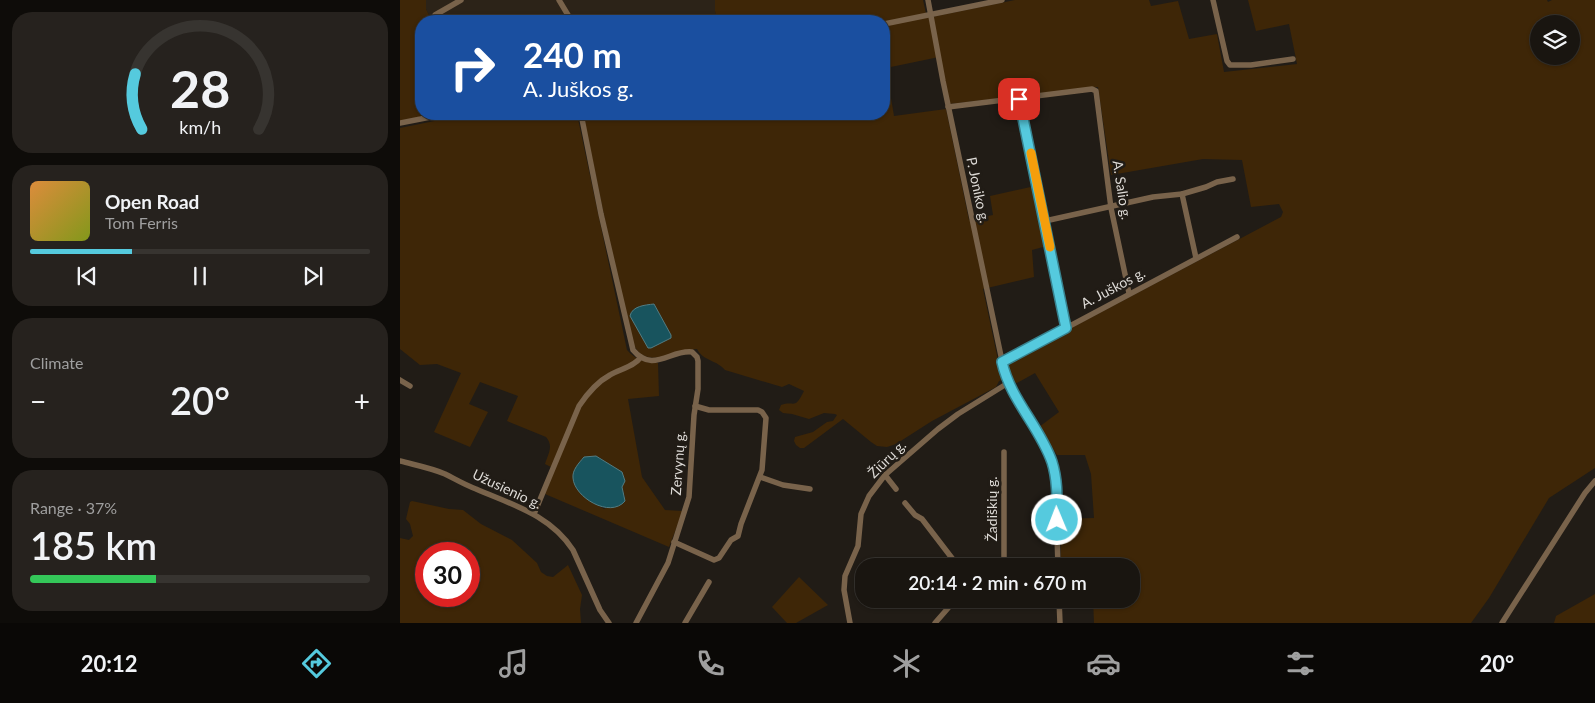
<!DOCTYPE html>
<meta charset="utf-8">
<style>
body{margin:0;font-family:Lato,sans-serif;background:#26221e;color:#f1f3f6;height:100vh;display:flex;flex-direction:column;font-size:19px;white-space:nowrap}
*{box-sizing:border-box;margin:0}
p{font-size:16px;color:#9f9f9f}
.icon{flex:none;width:28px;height:28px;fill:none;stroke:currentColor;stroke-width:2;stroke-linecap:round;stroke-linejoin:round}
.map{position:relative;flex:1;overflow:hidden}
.drawer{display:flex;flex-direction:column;gap:12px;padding:12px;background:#0e0c09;width:400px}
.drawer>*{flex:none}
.guide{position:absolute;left:15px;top:15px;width:475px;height:105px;border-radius:20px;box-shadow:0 1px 4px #0004,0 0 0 1px #373430;background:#1a4fa0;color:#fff;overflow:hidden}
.controls{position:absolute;left:1130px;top:15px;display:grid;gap:10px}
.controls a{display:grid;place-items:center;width:50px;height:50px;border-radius:50%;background:#191510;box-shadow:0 1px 4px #0004,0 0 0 1px #373430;font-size:25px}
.speed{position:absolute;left:15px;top:542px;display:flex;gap:10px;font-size:25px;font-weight:700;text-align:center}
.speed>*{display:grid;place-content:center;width:65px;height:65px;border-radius:50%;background:#191510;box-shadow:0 1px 4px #0004,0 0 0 1px #373430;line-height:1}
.speed .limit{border:8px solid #d22;background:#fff;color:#111}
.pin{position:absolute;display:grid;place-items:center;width:42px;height:42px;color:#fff;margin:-21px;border-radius:10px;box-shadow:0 2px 8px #0006}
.me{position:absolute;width:55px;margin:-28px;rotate:359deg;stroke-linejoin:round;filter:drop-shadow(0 0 4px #0008)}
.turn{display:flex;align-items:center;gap:18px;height:105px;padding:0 25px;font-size:22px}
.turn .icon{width:65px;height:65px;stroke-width:2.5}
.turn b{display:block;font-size:35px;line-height:42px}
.big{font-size:38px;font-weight:600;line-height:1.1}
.drawer .card{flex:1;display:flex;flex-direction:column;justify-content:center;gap:8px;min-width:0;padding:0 18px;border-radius:20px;background:#26221e}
.drawer .dial{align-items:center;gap:0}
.dial svg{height:130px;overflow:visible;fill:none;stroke:#373430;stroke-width:7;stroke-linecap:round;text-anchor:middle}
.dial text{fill:#f1f3f6;stroke:none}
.song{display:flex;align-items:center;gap:15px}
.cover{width:60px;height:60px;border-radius:8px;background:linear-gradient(135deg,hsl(30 70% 55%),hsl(70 70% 35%))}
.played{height:5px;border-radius:2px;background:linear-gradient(90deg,#55cade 30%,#373430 30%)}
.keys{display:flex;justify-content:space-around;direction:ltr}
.heat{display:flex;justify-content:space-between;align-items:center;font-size:28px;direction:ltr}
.charge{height:8px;border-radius:4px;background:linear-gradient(90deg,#34c759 37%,#373430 0)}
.trip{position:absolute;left:455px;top:558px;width:285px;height:50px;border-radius:20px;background:#191510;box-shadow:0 1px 4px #0004,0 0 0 1px #373430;font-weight:600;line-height:50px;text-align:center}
.tab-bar{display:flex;height:80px;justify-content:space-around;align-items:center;background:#0a0806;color:#9f9f9f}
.tab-bar .icon{width:35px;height:35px}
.tab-bar .selected{color:#55cade}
.tab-bar b{font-size:22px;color:#f1f3f6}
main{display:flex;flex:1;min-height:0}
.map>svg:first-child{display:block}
.built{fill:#2c2318}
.green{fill:#3e2607;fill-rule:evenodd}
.water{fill:#18545e;stroke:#537c82}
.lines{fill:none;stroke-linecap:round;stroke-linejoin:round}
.minor{stroke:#79634b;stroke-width:5.5}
.route-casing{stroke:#378390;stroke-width:12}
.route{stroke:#55cade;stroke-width:9}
.slow{stroke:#f59e0b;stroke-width:9}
.labels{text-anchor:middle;stroke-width:5;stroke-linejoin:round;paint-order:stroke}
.street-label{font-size:14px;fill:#dedbd7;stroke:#211c16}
</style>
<main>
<section class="drawer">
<div class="card dial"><svg viewBox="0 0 100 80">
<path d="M14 69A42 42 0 1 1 86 69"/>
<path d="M14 69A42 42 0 0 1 10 35" stroke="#55cade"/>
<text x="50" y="56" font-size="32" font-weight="700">28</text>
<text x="50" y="72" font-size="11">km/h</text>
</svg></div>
<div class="card">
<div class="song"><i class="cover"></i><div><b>Open Road</b><p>Tom Ferris</p></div></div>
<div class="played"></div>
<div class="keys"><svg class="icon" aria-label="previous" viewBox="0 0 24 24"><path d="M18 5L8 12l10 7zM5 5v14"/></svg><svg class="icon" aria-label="pause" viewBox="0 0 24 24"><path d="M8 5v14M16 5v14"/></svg><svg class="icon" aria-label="next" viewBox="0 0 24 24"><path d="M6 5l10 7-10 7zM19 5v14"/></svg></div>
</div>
<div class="card"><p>Climate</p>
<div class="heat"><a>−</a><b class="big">20°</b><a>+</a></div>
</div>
<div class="card"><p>Range · 37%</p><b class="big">185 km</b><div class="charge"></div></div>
</section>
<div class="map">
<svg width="1195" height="623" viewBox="0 0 1195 623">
<rect width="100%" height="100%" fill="#211c16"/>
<polygon class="built" points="26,0 315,0 315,11 317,21 32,21 26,9"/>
<g class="green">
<polygon points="0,0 26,0 26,9 32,21 21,21 21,114 33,114 0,121"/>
<path d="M 315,0 L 523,0 L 527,18 L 615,0 L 749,0 L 751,6 L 778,1 L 789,39 L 817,34 L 824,72 L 897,64 L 889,24 L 856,31 L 848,0 L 1147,0 L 1148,2 L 1152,0 L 1195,0 L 1195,468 L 1149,498 L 1089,598 L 1071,623 L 694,623 L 693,599 L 731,599 L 731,566 L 693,566 L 692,561 L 661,562 L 660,519 L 694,518 L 691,474 L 685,455 L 657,455 L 639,427 L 659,412 L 635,373 L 617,383 L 611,381 L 608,378 L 599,381 L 596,387 L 532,421 L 496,444 L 487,447 L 477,446 L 471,442 L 443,419 L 404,448 L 400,448 L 396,445 L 394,441 L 395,437 L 413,432 L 427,422 L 433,421 L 437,415 L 435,414 L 424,413 L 409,419 L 392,414 L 383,413 L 379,410 L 381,405 C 395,400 394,411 404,391 L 389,384 L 382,387 L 325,370 C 317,360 303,361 297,349 C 274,350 247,371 233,344 L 206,225 L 183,114 L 484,114 L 484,21 L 317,21 L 315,11 ZM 1139,24 L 1171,24 L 1171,56 L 1139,56 ZM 539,57 L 549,104 L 698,87 L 711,175 L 803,159 L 842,160 L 851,207 L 879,204 L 883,212 L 881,217 L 605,363 L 599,365 L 583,289 L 634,277 L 632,250 L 647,246 L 635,186 L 590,196 L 593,215 L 569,220 L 546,109 L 494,116 L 486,68 ZM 254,304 L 271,335 L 270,338 L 251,348 L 233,310 L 245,305 Z"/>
<path d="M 69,114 L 177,114 L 227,350 C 236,360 245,363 258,363 L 259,396 L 228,399 L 242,477 L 265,510 L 283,511 L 269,547 L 145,494 L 155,469 L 145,464 C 148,454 154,446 146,437 L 107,421 L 118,396 L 80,382 L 69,404 L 88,412 L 70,447 L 34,432 L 61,373 L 37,364 L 20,365 L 0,349 L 0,128 ZM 184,457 L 199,457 L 217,470 L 222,472 L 225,481 L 222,486 L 225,497 L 204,509 L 189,500 L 175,486 L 175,470 Z"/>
<path d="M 12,501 L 49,509 L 63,510 L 81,524 L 112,540 L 137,563 L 141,572 L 147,576 L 153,577 L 168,565 L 182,595 L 180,609 L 181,623 L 0,623 L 0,538 L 9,540 L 13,536 L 10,524 L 6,519 L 10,502 ZM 26,554 L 69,554 L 69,596 L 26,596 Z"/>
<polygon points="399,577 428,605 396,623 387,623 372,607"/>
<polygon points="1195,594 1195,623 1154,623 1156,616"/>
</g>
<g class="water">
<path d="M 254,304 L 271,335 L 271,338 L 251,348 L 248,348 L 230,316 C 232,306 245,305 254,304 Z"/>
<path d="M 196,456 L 222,472 L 225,481 L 222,487 L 225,501 C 210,519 174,497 173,478 C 172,470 179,463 184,457 Z"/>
</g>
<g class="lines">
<g class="minor">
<polyline points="159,0 168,15"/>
<polyline points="528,0 543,81 605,375 645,445 655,472 658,566"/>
<polyline points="813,0 827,61 830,65 851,65 893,59"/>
<polyline points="36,21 35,15 61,0"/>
<polyline points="484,24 602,0"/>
<polyline points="619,99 666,328"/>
<polyline points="548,107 692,89 696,91 711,208 729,293"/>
<path d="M 181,114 L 201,214 L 233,350 C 253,374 271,349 292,352 L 297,357 L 298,361 L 298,389 L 294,415 L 289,497 L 268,563 L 236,623"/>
<polyline points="0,123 46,114"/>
<polyline points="782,194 796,258"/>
<polyline points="645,221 753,197 782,194 806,187 817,182 833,179"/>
<polyline points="602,362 837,237"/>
<polyline points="0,380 10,386"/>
<path d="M 0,461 C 15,465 31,468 45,474 C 55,479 65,485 76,489 C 113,505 150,515 173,550 L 200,610 L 209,623"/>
<polyline points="485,475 496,489"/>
<polyline points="360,477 383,485 410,489"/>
<polyline points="505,503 515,515 522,519 558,566"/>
<path d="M 134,514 L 179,406 C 187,394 197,382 210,375 C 220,369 234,367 241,357"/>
<polyline points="274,542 314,560 319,558 331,540 338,536 341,524 362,470 366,418 362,412 358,410 309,410 295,406"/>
<polyline points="604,566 604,452"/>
<polyline points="659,599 660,623"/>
<polyline points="285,623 309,582"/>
<polyline points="450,623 444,590 445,576 458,546 461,514 469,496 485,475 538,429 558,414 608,383"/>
<polyline points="535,623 556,599"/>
<polyline points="1102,623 1185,493 1195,481"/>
</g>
</g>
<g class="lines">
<defs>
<path id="route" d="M 619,99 L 666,328 L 602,362 C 610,399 640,427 652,462 C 658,481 657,501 657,520"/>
</defs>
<use href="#route" class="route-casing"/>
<use href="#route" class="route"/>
<polyline class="slow" points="631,153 650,247"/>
</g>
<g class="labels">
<g class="street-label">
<text transform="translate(578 190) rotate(78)" y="5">P. Joniko g.</text>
<text transform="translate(722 190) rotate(81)" y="5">A. Salio g.</text>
<text transform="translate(713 288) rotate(-28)" y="5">A. Juškos g.</text>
<text transform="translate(487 459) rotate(-45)" y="5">Žiūrų g.</text>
<text transform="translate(278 463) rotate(-86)" y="5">Zervynų g.</text>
<text transform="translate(107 489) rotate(25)" y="5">Užusienio g.</text>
<text transform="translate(592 509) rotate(-90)" y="5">Žadiškių g.</text>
</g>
</g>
</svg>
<div class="controls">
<a><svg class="icon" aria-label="layers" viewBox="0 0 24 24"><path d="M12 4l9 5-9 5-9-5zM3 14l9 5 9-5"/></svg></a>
</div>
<div class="speed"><div class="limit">30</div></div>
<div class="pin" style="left:619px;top:99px;background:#d93025"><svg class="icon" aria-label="arrive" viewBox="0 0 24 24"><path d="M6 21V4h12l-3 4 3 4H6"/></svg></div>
<svg class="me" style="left:657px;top:520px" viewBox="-20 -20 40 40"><circle r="17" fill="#55cade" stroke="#fff" stroke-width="3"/><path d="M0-11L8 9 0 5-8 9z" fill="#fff"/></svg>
<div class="trip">20:14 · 2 min · 670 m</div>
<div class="guide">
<div class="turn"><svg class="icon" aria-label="right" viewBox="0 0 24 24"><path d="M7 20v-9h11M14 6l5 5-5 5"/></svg><div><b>240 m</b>A. Juškos g.</div></div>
</div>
</div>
</main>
<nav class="tab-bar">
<b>20:12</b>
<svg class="icon selected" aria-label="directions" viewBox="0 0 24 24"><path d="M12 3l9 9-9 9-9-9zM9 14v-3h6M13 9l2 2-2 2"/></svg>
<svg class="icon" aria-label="music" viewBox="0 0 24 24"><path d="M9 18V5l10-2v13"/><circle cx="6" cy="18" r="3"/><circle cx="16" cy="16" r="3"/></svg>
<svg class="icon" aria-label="phone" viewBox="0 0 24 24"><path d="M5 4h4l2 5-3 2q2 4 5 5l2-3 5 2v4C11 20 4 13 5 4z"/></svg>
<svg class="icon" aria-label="climate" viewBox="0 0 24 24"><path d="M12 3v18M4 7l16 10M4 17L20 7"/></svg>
<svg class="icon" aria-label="car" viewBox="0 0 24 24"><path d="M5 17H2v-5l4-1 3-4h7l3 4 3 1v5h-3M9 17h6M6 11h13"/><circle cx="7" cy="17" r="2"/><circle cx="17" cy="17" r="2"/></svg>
<svg class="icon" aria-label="filters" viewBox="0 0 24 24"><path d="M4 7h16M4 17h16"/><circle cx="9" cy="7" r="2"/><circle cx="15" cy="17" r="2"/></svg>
<b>20°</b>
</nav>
